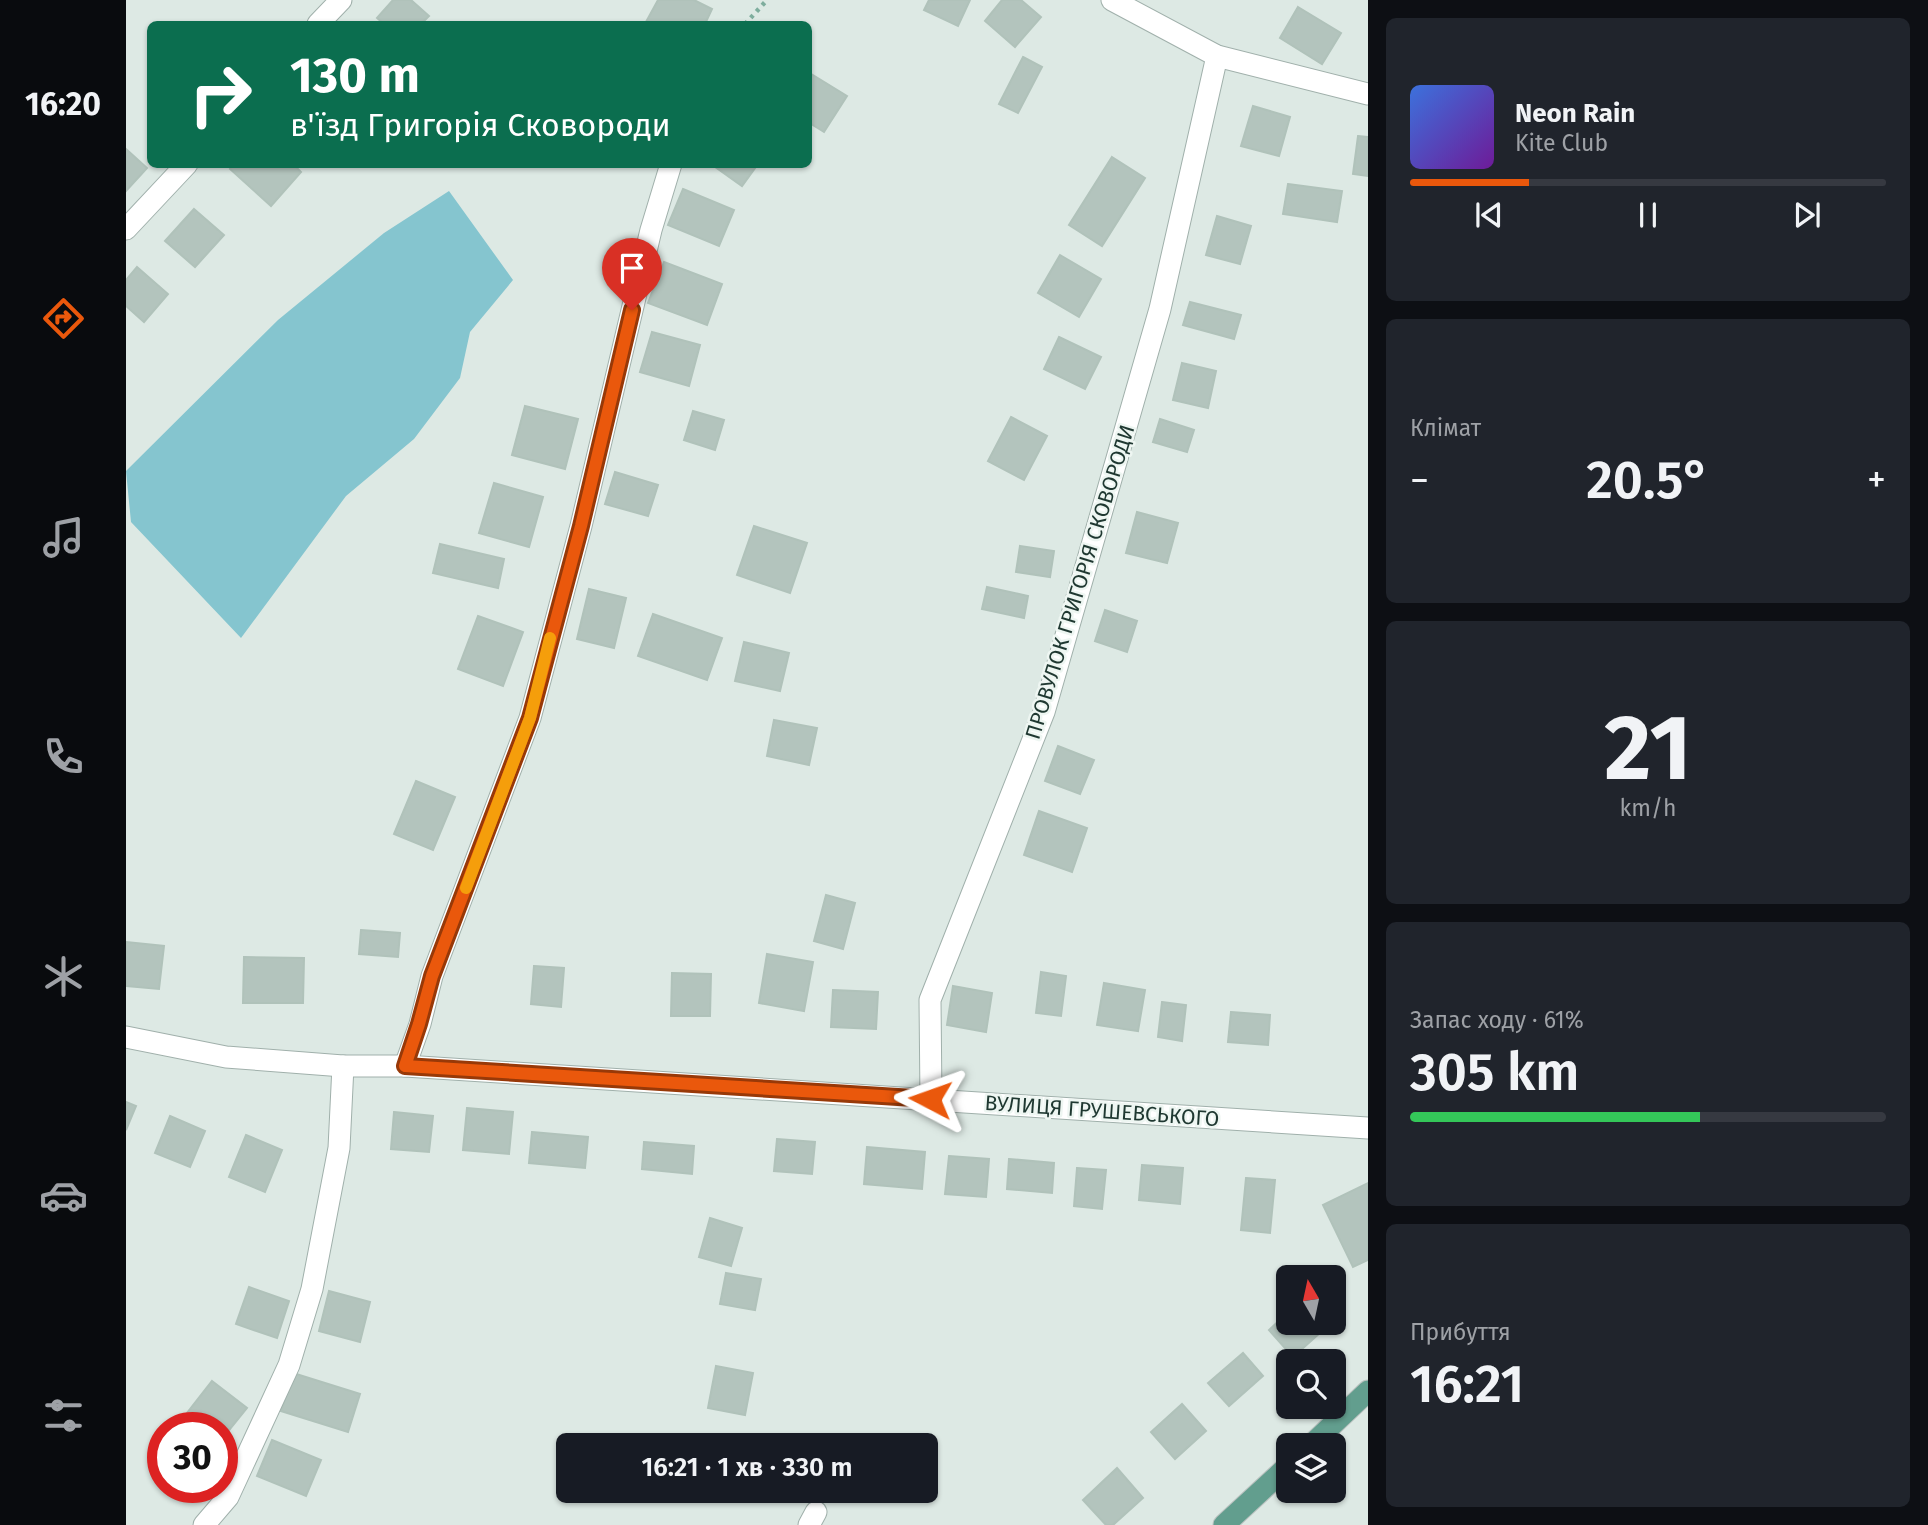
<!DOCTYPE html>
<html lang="uk">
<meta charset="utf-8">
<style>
body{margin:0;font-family:"Fira Sans",sans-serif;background:#20242c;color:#f1f3f6;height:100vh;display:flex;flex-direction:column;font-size:26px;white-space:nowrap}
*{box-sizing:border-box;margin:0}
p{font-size:23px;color:#9ea1a6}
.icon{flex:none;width:38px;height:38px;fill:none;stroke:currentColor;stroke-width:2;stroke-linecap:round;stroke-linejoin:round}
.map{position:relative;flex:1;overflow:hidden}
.details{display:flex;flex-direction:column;gap:18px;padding:18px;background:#0d0f14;width:560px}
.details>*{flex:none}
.guide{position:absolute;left:21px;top:21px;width:665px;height:147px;border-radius:10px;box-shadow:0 2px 5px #0004;background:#0b6e4f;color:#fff;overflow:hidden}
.needle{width:46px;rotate:351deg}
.tools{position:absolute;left:1150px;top:1265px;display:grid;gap:14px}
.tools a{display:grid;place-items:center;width:70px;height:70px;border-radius:10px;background:#171b24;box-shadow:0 2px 5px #0004;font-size:35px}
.speed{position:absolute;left:21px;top:1412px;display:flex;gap:14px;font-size:35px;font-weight:700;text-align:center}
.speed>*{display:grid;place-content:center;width:91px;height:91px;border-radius:50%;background:#171b24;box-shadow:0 2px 5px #0004;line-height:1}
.speed .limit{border:10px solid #d22;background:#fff;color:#111}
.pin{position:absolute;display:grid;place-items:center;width:60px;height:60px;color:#fff;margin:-72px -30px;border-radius:50% 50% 50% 0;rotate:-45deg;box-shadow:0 0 7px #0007}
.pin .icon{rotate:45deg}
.me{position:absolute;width:77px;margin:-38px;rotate:274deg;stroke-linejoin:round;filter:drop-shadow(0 0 5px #0008)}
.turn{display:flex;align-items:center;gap:24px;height:147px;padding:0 28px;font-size:32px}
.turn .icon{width:91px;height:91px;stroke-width:2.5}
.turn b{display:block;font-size:49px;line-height:60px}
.big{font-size:52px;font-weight:600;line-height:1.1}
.details .tile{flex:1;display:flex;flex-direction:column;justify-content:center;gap:10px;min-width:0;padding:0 24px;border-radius:10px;background:#20242c}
.details .dial{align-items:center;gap:0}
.dial b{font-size:91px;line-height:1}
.song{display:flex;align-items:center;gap:21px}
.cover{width:84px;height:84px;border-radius:10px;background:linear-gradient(135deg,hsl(220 70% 55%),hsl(280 70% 35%))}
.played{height:7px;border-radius:4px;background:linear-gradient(90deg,#ea580c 25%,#363941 25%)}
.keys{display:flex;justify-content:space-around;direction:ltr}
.heat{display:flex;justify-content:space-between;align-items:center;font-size:38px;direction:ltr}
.charge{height:10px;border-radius:5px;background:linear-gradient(90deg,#34c759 61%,#363941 0)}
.trip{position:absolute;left:430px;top:1433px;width:382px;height:70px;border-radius:10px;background:#171b24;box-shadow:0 2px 5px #0004;font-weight:600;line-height:70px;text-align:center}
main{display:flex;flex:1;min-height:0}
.tabs{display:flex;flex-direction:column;width:126px;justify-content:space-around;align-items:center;background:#090b0e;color:#9ea1a6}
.tabs .icon{width:49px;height:49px}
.tabs .on{color:#ea580c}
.tabs b{font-size:32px;color:#f1f3f6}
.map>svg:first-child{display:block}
.water{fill:#85c5cf}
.building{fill:#b3c4bd;stroke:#b0c2ba;stroke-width:2}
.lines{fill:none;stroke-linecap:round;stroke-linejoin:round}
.minor-casing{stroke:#a0b0ab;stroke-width:23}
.major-casing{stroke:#bcc3c1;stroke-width:23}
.path{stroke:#7ead9d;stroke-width:4.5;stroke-dasharray:3.5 5;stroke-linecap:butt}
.minor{stroke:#fff;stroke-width:21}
.major{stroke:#629e8e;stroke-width:21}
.route-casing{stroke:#983908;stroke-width:18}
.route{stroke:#ea580c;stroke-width:12}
.slow{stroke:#f59e0b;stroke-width:12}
.labels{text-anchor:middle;stroke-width:5;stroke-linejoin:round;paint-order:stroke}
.street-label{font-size:21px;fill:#1f3831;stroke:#eef6f2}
</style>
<main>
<nav class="tabs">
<b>16:20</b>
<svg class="icon on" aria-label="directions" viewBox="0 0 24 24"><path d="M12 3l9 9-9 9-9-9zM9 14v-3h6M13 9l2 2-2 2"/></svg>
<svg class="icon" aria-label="music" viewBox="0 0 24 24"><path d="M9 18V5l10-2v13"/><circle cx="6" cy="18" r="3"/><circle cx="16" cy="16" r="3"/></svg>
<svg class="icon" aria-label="phone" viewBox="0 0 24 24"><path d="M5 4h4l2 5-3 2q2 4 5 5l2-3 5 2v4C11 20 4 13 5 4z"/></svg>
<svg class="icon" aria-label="climate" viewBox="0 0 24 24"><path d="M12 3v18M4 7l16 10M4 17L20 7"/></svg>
<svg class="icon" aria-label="car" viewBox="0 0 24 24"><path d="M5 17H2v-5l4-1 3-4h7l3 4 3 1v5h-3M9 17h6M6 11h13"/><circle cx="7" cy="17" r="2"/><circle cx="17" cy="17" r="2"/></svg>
<svg class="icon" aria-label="filters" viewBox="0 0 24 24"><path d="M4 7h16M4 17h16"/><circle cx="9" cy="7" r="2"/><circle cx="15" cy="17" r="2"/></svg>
</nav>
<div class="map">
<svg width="1242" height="1525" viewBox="0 0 1242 1525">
<rect width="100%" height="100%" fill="#dde9e4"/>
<polygon class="water" points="323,191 387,280 344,332 334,378 288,439 220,496 115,638 5,522 0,471 152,320 258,233"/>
<g class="building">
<polygon points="267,0 285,0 303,16 295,24 258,24 251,18"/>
<polygon points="532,0 568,0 586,9 579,24 526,24 520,22"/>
<polygon points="803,0 844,0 832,26 798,10"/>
<polygon points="876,0 895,0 915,17 889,47 859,21"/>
<polygon points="1172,7 1215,33 1196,64 1154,38"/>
<polygon points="897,57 916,67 892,113 873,104"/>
<polygon points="682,72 721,96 698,132 682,122"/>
<polygon points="1127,106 1164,117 1153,156 1115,146"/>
<polygon points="1232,136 1242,137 1242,176 1227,174"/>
<polygon points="0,149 21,168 0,191"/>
<polygon points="986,157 1019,178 976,246 943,225"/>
<polygon points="108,164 167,164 175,172 145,206 104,169"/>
<polygon points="585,164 632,164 616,186"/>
<polygon points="1162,184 1216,191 1211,222 1157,214"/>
<polygon points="557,189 608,210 593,246 542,225"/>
<polygon points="68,209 98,235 69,267 39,241"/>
<polygon points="1091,216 1125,226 1114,264 1080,255"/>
<polygon points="934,255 975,279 953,317 912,293"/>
<polygon points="538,262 596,284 581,325 522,303"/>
<polygon points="11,267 42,294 18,322 0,306 0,280"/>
<polygon points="1064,302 1115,315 1108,339 1057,325"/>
<polygon points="526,332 574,345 563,386 514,372"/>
<polygon points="933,337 975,357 959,389 918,369"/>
<polygon points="1056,363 1090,371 1082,408 1047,400"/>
<polygon points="399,406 452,419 439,469 386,455"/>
<polygon points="567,411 598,420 589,450 558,440"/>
<polygon points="885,417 921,436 898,480 862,461"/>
<polygon points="1034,419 1068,430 1061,452 1027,442"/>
<polygon points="489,472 532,485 522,516 479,504"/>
<polygon points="368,483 417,497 403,547 353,533"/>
<polygon points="1011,512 1052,523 1041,563 1000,553"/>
<polygon points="628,526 681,543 664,593 611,575"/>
<polygon points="314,544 378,559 372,588 307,573"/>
<polygon points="894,546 928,551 924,577 890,572"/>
<polygon points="861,587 902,596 898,618 856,609"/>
<polygon points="463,589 500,598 488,648 451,639"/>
<polygon points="979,610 1011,621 1001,652 969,641"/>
<polygon points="527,614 596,638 581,680 512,656"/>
<polygon points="352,616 397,632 377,686 332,669"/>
<polygon points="618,642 663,653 654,691 609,681"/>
<polygon points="648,720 691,728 683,765 641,756"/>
<polygon points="932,746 968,760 954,794 919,781"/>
<polygon points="290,781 329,797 307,850 268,834"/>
<polygon points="913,811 961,828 946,872 898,855"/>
<polygon points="700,895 729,903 717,949 688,941"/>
<polygon points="235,930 274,933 272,957 233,954"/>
<polygon points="0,942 38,946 33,989 0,986"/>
<polygon points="641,954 687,962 678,1011 633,1003"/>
<polygon points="118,957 178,958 177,1003 117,1003"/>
<polygon points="408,966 438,968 435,1007 405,1004"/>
<polygon points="915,972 940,976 935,1016 910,1013"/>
<polygon points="546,973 585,974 584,1016 545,1016"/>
<polygon points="978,983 1019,990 1012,1031 971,1025"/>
<polygon points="827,986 866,993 860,1032 821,1025"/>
<polygon points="707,990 752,992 750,1029 705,1027"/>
<polygon points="1036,1002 1060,1005 1056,1041 1032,1037"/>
<polygon points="1105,1012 1144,1015 1142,1045 1102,1042"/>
<polygon points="0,1102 10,1106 0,1130"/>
<polygon points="341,1108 387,1112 383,1154 337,1150"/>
<polygon points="268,1112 307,1116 303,1152 265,1149"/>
<polygon points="44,1116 79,1131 64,1167 29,1153"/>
<polygon points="406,1132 462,1137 459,1168 403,1163"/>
<polygon points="120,1135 156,1150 139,1192 103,1177"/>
<polygon points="651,1139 689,1142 686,1174 648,1171"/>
<polygon points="518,1142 568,1146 566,1174 516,1169"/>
<polygon points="741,1147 799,1152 796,1189 738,1184"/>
<polygon points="823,1156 863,1159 860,1197 819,1194"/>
<polygon points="883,1159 928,1163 926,1193 881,1189"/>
<polygon points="1016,1165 1057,1168 1054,1204 1013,1200"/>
<polygon points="951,1168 980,1170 976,1209 948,1206"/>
<polygon points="1120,1178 1149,1180 1144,1233 1115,1230"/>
<polygon points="1242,1183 1242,1260 1227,1267 1197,1205"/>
<polygon points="584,1218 616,1228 605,1266 573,1257"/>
<polygon points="600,1273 635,1279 629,1310 594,1304"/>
<polygon points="123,1287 163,1301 151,1338 110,1324"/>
<polygon points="203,1291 244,1302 234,1342 193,1331"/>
<polygon points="1162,1312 1162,1323 1186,1323 1194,1333 1167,1357 1143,1330"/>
<polygon points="1117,1353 1137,1376 1103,1406 1082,1383"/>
<polygon points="590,1366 627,1373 619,1415 582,1408"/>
<polygon points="167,1373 234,1394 222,1432 155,1411"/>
<polygon points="86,1381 121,1408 96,1439 96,1428 69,1428 57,1418"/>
<polygon points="1056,1404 1080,1431 1049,1459 1025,1432"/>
<polygon points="146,1440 195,1460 180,1496 131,1476"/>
<polygon points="991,1468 1017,1498 987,1525 980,1525 957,1500"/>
</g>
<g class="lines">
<defs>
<g id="minor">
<polyline points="986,0 1091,56 1242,94"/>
<polyline points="192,24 215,0"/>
<polyline points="0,229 61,164"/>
<polyline points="0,1037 100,1057 217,1066 279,1066 1242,1128"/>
<polyline points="279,1066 294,1024 306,976 404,718 455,526 525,230 545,164"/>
<polyline points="805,1099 804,1000 918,712 1034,309 1091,56"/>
<polyline points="78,1525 102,1497 163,1365 186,1289 213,1148 217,1066"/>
<polyline points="683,1525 690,1512"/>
</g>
<g id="major">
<polyline points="1184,1446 1242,1391"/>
<polyline points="1098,1525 1162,1466"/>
</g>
</defs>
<use href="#minor" class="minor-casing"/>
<use href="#major" class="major-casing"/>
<polyline class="path" points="619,24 641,0"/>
<use href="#minor" class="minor"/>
<use href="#major" class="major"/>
</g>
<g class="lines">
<defs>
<polyline id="route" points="506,310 455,526 404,718 306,976 293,1024 279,1066 804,1099"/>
</defs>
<use href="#route" class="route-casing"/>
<use href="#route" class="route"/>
<polyline class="slow" points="340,888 404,718 424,638"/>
</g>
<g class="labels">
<g class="street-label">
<text transform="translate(954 582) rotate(-73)" y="7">ПРОВУЛОК ГРИГОРІЯ СКОВОРОДИ</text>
<text transform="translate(976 1111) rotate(4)" y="7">ВУЛИЦЯ ГРУШЕВСЬКОГО</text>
</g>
</g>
</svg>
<div class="tools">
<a><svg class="needle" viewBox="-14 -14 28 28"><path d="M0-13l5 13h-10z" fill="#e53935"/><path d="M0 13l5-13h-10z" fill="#9ea1a6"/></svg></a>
<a><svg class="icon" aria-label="search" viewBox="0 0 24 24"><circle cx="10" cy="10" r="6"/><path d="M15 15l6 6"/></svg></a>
<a><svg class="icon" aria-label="layers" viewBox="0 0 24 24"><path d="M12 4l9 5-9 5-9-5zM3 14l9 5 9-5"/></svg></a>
</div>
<div class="speed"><div class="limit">30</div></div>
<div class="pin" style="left:506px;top:310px;background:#d93025"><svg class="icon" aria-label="arrive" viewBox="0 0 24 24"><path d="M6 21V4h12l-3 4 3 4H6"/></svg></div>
<svg class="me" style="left:804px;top:1099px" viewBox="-20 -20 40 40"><path d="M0-17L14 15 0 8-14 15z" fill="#ea580c" stroke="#fff" stroke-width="4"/></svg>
<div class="trip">16:21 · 1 хв · 330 m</div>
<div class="guide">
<div class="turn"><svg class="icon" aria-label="right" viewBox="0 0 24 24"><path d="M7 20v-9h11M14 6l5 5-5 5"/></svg><div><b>130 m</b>в'їзд Григорія Сковороди</div></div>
</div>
</div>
<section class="details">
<div class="tile">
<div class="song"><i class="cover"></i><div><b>Neon Rain</b><p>Kite Club</p></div></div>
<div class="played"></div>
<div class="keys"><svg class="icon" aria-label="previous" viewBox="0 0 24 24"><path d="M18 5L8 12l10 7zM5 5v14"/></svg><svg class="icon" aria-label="pause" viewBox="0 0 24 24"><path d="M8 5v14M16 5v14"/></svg><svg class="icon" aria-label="next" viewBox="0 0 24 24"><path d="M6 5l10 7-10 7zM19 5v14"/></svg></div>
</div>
<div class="tile"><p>Клімат</p>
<div class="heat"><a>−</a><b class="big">20.5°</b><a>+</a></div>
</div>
<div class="tile dial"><b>21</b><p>km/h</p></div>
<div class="tile"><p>Запас ходу · 61%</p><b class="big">305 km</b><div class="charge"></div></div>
<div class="tile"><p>Прибуття</p><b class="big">16:21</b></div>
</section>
</main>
